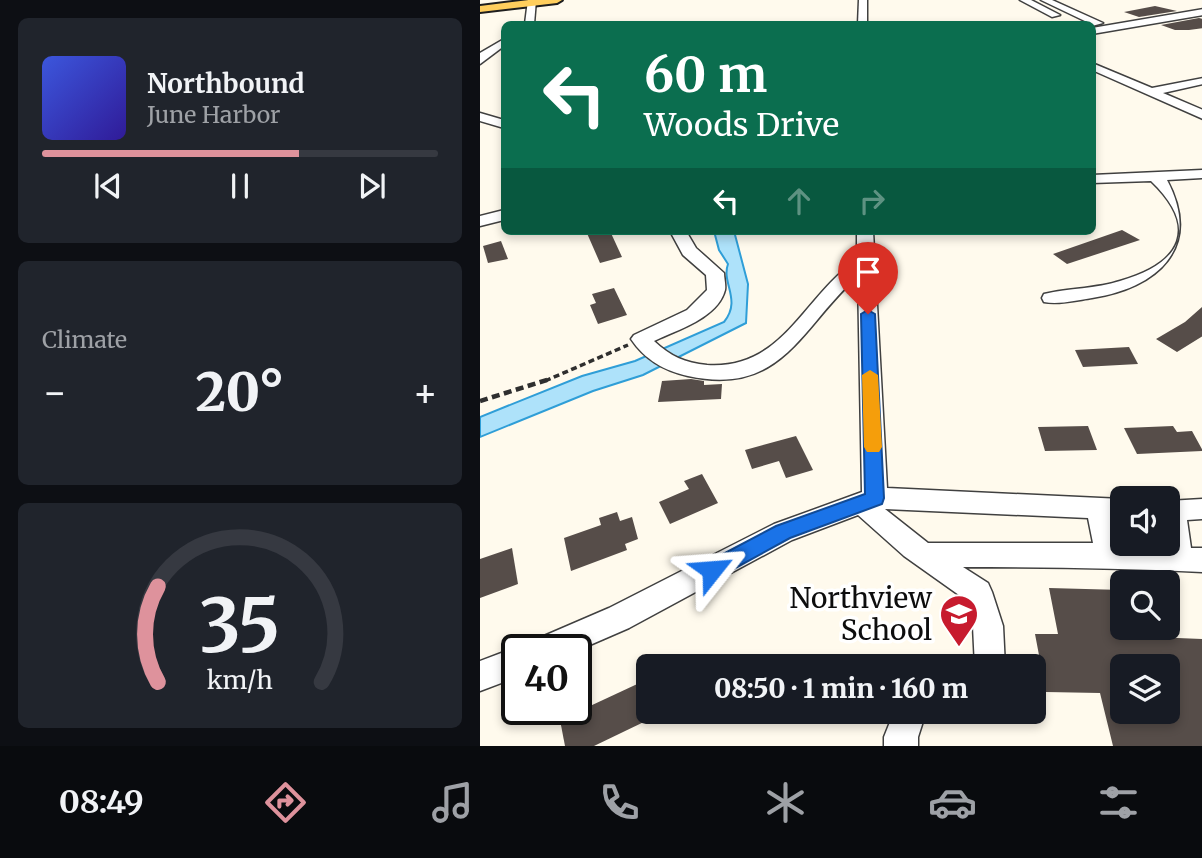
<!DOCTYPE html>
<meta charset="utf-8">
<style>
body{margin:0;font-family:Merriweather,serif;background:#20242c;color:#f1f3f6;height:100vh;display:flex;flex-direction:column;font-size:26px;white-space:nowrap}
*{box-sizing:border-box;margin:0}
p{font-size:23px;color:#9ea1a6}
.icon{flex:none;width:38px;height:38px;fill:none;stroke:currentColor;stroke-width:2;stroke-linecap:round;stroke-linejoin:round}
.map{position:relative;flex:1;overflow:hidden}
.details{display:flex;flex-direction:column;gap:18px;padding:18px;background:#0d0f14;width:480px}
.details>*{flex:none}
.guide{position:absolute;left:21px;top:21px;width:595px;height:214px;border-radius:10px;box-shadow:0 4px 10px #0003;background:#0b6e4f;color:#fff;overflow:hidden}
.tools{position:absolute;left:630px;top:486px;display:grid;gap:14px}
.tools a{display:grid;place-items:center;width:70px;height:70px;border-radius:10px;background:#171b24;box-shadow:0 4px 10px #0003;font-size:35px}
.speed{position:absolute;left:21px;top:634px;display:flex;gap:14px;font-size:35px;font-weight:700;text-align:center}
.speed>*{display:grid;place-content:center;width:91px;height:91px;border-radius:50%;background:#171b24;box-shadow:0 4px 10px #0003;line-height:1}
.speed .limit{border:4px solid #111;border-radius:10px;background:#fff;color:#111}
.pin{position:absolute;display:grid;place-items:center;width:60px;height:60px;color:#fff;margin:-72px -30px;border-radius:50% 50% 50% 0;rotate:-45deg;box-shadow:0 0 7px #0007}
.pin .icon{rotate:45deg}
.me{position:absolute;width:77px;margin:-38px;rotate:62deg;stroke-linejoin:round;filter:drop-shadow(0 0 5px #0008)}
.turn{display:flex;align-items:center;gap:24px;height:147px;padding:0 28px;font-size:32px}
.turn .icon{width:91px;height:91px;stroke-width:2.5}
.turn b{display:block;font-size:49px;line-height:60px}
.lanes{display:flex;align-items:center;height:66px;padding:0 28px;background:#0003;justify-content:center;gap:35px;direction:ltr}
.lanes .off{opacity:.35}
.big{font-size:52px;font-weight:800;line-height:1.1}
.details .tile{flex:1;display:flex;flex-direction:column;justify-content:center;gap:10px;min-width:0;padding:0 24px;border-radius:10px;background:#20242c}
.details .dial{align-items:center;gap:0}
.dial svg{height:182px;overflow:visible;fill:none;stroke:#363941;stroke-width:7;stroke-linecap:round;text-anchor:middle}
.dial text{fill:#f1f3f6;stroke:none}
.song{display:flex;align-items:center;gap:21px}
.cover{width:84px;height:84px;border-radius:10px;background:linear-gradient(135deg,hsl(230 70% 55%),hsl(250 70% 35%))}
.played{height:7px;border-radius:4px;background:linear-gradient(90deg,#de929c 65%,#363941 65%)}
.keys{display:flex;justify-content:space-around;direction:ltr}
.heat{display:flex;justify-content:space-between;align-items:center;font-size:38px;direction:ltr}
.trip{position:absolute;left:156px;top:654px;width:410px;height:70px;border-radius:10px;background:#171b24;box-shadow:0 4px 10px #0003;font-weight:800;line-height:70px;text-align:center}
.tabs{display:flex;height:112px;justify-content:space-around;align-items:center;background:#090b0e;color:#9ea1a6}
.tabs .icon{width:49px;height:49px}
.tabs .current{color:#de929c}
.tabs b{font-size:32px;color:#f1f3f6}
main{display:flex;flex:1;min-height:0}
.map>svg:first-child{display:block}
.water{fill:#aee2fa;stroke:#2f9ed7;stroke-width:2}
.building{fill:#564d49;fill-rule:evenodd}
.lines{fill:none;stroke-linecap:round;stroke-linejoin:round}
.minor-casing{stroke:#404040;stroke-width:3}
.major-casing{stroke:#1e1e1e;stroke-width:4}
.path-far1{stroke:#2f2f2f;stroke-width:3.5;stroke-dasharray:6 3.5;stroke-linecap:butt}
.path{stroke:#2f2f2f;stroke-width:4.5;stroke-dasharray:8 4.5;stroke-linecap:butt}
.minor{fill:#fff;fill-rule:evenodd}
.major{fill:#ffce5d;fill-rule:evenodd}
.route{fill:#1a73e8;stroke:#114b97;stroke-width:2}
.slow{fill:#f59e0b}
.labels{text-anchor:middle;stroke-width:7;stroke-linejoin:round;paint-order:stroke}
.near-poi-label{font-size:28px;fill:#0d0d0d;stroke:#fff;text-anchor:end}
</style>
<main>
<section class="details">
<div class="tile">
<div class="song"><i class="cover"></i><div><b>Northbound</b><p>June Harbor</p></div></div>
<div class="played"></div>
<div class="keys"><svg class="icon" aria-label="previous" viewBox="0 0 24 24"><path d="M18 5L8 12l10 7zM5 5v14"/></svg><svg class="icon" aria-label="pause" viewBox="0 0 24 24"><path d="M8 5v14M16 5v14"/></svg><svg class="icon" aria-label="next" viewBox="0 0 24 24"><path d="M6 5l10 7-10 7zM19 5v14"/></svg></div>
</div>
<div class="tile"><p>Climate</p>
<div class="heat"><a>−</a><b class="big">20°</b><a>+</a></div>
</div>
<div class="tile dial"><svg viewBox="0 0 100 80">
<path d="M14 69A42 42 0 1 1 86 69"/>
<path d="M14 69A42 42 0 0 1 14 27" stroke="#de929c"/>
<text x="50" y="56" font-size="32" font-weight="700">35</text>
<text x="50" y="72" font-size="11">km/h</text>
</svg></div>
</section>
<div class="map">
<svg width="723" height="746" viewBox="0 0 723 746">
<rect width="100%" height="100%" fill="#fffaed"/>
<path class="water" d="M 234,231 L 254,231 L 268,284 L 266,323 L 163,375 L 113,391 L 0,437 L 0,417 L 102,376 L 155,361 L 244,322 C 262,300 241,283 248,264 L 239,250 Z"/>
<g class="building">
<polygon points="675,6 697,11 659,17 644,12"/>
<polygon points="719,18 723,19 723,28 709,30 695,30 681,25"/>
<polygon points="642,230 660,240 587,264 573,254"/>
<polygon points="106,231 130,231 142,257 120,263"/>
<polygon points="21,241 28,259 8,263 3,246"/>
<polygon points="134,288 147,315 118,324 110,305 116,303 112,294"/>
<polygon points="723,306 723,336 697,352 676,339 705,322"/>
<polygon points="649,347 658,364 603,367 595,350"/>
<polygon points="211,379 224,381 224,385 242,384 241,399 178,402 182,381"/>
<polygon points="608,426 617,450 565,451 558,427"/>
<polygon points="693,426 697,432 712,431 723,451 657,454 644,428"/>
<polygon points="316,436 333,470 306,478 299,461 272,469 265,450"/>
<polygon points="222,474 238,503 190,524 179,502 209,489 204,481"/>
<polygon points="137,512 140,521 152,517 158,539 145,544 147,550 91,571 84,538 121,525 119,518"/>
<polygon points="32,548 38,584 0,598 0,559"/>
<path d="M 569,588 L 642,590 L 642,628 L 670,628 L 673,637 L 723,639 L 723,746 L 633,746 L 620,693 L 566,692 L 555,634 L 578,634 ZM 642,667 L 688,667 L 688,712 L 642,712 Z"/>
<polygon points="168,679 168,720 114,746 85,746 80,720"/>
</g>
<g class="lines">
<defs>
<g id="minor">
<polygon points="48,0 56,0 54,24 45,24"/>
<polygon points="379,0 387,0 387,24 378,24"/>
<polygon points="540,0 551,0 580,15 572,17"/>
<polygon points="561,0 572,0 623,23 612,26 606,24 607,22"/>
<polygon points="723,9 723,15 612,34 612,28"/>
<polygon points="24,39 24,46 0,64 0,53"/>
<polygon points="612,63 672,88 723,78 723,84 683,93 723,110 723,119 612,70"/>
<polygon points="0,113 24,120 24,128 0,121"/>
<path d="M 723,170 L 723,178 L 687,180 C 723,248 677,288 612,298 C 598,300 579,305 564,302 L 562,298 L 564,294 C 589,288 616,289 640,281 C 702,263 720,228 671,181 L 612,183 L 612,175 Z"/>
<polygon points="24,210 24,220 0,226 0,216"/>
<path d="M 190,231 L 206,231 L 216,248 L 244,273 C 244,278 246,285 245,290 C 238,318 197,330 174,341 C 190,356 205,363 227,365 C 304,370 323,296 377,260 L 377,231 L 393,231 L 407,488 L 642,499 L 642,519 L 634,519 L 640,545 L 684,546 L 688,544 L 688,501 L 723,499 L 723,519 L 707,520 L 711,548 L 723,548 L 723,572 C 644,568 563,567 483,567 L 508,583 L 512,592 L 523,626 L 525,667 L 495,667 L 493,626 L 486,600 L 424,556 L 378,515 L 312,540 L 149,628 L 96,651 L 96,649 L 53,649 L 57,639 L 129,608 L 294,524 L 382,492 L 378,276 C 321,326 303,397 208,376 C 185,371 165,360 151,339 L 154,335 L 207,310 L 227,290 L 226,275 L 203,255 ZM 405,509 L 608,518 L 613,543 L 448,543 Z"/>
<polygon points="37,647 42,649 37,649 37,677 0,691 0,661"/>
<polygon points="414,712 446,712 438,737 438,746 404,746 404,737"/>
</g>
<polygon id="major" points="49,0 82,0 77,3 0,12 0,6"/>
</defs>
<use href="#minor" class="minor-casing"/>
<use href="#major" class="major-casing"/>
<polyline class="path-far1" points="65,381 148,345"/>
<polyline class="path" points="0,401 70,379"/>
<use href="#minor" class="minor"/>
<use href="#major" class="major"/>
</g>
<polygon class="route" points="388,310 395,314 404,498 402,504 310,538 239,577 232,580 224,577 221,570 224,564 296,526 385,494 381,314"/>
<polygon class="slow" points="390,370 398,375 402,447 399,452 387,452 384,447 382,375"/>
<defs>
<symbol id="school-pin" viewBox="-11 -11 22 30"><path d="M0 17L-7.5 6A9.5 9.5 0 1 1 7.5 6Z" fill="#c71b2e" stroke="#fff"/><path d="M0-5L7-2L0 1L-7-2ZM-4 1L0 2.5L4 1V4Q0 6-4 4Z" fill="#fff"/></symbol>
</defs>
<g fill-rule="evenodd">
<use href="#school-pin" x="457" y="592" width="44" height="60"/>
</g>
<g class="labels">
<g class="near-poi-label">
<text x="452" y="608">Northview<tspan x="452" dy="32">School</tspan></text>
</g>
</g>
</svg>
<div class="tools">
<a><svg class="icon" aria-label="sound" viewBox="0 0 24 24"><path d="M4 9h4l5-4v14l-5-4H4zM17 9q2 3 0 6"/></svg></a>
<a><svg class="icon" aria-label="search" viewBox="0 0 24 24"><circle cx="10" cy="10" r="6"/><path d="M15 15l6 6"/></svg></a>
<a><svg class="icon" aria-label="layers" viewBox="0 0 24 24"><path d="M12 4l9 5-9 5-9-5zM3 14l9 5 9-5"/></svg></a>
</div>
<div class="speed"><div class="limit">40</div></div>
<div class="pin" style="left:388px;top:314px;background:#d93025"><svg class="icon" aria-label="arrive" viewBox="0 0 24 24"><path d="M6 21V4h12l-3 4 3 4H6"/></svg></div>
<svg class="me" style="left:232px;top:570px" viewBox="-20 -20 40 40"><path d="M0-17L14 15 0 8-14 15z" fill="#1a73e8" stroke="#fff" stroke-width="4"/></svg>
<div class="trip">08:50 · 1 min · 160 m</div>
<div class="guide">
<div class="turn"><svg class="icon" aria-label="left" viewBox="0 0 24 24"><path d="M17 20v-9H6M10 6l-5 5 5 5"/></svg><div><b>60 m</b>Woods Drive</div></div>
<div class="lanes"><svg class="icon" aria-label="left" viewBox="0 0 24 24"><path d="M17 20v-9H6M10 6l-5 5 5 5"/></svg><svg class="icon off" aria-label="ahead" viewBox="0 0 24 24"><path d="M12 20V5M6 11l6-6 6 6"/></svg><svg class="icon off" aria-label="right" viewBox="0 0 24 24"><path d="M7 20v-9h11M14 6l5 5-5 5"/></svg></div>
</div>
</div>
</main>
<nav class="tabs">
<b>08:49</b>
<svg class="icon current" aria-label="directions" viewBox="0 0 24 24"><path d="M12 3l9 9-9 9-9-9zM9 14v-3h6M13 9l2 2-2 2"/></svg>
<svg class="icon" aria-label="music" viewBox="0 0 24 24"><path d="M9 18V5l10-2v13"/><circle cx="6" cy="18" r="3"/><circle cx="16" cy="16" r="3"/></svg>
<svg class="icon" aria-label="phone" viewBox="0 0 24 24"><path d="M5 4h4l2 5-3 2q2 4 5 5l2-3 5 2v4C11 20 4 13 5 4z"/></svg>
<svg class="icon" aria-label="climate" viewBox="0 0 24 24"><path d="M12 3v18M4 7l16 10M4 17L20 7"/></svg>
<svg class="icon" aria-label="car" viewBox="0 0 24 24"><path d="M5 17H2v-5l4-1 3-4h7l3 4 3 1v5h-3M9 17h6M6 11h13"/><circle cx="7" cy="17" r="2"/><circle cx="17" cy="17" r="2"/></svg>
<svg class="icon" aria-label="filters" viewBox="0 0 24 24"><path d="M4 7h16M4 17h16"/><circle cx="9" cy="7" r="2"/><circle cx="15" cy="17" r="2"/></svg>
</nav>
